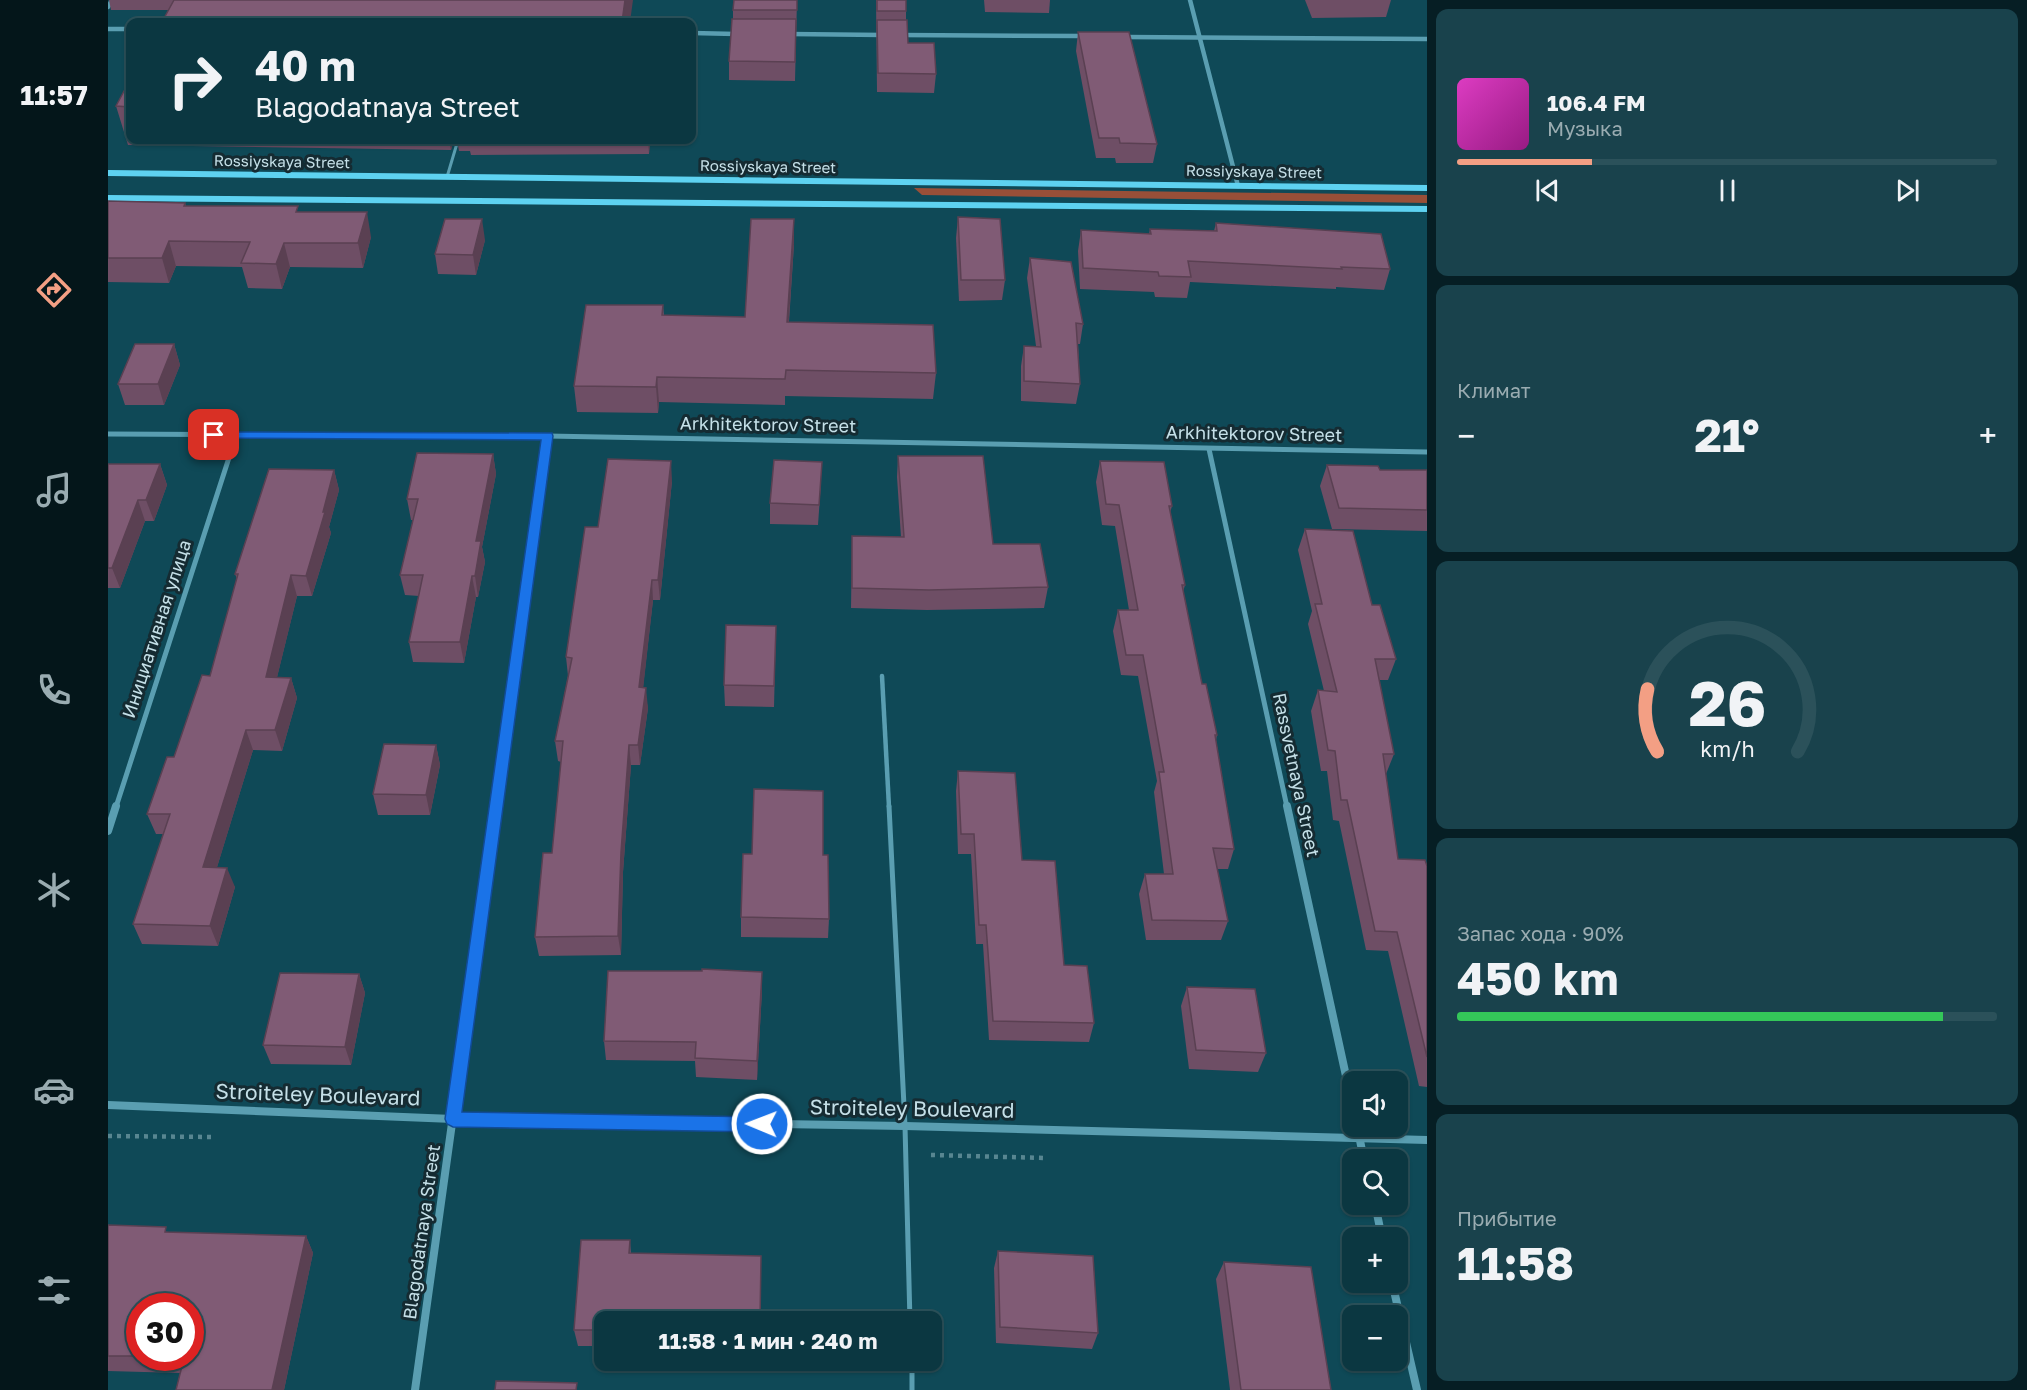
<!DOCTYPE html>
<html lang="ru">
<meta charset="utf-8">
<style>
body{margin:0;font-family:"Golos Text",sans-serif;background:#19424c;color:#f1f3f6;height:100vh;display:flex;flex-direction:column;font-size:22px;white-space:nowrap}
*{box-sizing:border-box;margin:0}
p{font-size:20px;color:#9aacb1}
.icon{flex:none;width:33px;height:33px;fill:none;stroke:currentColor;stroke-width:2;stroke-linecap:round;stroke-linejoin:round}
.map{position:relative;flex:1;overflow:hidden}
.panel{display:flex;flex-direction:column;gap:9px;padding:9px;background:#061e24;width:600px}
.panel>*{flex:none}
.top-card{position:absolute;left:18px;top:18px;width:570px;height:126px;border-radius:12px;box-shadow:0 2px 4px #0004,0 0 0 2px #2b515a;background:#0b3741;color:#f1f3f6;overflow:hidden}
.tools{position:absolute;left:1234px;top:1071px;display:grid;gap:12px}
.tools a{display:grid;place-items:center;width:66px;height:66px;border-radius:12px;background:#0b3741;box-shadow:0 2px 4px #0004,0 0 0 2px #2b515a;font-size:30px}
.speed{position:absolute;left:18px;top:1293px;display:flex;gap:12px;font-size:30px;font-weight:700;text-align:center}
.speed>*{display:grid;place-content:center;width:78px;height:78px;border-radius:50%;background:#0b3741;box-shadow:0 2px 4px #0004,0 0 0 2px #2b515a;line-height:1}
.speed .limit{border:9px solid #d22;background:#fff;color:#111}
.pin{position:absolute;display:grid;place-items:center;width:51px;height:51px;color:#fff;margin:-26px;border-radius:12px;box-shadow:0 3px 9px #0006}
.me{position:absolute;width:66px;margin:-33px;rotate:271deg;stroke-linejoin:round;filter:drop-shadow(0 0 4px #0008)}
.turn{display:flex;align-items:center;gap:21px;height:126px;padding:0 30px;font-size:27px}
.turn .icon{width:78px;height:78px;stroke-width:2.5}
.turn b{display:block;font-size:42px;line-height:51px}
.big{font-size:45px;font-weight:700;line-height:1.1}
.panel .card{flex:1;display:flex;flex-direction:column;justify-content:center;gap:9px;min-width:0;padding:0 21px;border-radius:12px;background:#19424c}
.panel .dial{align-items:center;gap:0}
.dial svg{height:156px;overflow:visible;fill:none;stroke:#2b515a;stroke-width:7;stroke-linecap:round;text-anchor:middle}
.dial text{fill:#f1f3f6;stroke:none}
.song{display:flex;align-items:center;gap:18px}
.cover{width:72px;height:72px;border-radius:9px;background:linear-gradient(135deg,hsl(310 70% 55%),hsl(310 70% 35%))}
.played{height:6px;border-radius:3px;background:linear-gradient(90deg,#f39f84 25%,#2b515a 25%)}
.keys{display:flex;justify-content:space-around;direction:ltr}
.heat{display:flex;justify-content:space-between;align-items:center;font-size:33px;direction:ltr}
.charge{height:9px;border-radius:4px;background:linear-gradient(90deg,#34c759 90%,#2b515a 0)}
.trip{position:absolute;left:486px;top:1311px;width:348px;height:60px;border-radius:12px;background:#0b3741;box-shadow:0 2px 4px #0004,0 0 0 2px #2b515a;font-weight:700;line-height:60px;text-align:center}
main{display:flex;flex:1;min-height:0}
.menu{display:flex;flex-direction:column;width:108px;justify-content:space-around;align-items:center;background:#04161a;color:#9aacb1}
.menu .icon{width:42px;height:42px}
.menu .on{color:#f39f84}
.menu b{font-size:27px;color:#f1f3f6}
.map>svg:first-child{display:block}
.green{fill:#984f38}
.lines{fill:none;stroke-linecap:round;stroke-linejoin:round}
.path{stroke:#588691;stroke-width:4.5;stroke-dasharray:4 5;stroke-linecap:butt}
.lane-far2{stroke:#5a9eb1;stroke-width:3}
.lane-far1{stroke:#5a9eb1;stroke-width:4.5}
.lane{stroke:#5a9eb1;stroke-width:5}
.street-far2{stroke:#5a9eb1;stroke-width:4.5}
.street-far1{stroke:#5a9eb1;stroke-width:5}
.street{stroke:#5a9eb1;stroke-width:8}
.secondary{fill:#5ed2f1;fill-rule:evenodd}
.wall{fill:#6e4e65;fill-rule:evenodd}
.shaded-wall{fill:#5a4052}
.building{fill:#805b75;stroke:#5a4052;stroke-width:1.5}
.route{fill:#1a73e8;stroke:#114b97;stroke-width:1.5}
.labels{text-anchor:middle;stroke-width:6;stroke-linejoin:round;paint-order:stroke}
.far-street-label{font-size:15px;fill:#c5e0e8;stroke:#152b32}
.street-label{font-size:18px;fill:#c5e0e8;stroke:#152b32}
.near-street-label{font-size:21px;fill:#c5e0e8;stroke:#152b32}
</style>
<main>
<nav class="menu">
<b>11:57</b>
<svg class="icon on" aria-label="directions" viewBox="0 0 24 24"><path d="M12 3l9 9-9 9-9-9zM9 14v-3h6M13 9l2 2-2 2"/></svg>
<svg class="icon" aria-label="music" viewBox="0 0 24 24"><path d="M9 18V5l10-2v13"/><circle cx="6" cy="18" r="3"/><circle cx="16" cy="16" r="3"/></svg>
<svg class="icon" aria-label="phone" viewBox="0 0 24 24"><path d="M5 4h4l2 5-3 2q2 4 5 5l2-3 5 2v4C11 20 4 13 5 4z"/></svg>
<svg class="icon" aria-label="climate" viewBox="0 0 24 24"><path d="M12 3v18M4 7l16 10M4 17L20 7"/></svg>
<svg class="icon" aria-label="car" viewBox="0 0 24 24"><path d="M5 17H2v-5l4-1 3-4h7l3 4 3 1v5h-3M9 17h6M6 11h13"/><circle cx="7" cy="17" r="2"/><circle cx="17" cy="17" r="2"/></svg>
<svg class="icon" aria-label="filters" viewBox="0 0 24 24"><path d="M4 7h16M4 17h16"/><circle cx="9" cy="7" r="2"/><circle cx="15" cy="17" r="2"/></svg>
</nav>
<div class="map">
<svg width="1319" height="1390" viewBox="0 0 1319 1390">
<rect width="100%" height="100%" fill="#0f4957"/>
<polygon class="green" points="806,188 1319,195 1319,203 814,195"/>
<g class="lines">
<g class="path">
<polyline points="0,1136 104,1137"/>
<polyline points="823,1155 938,1158"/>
</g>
<polyline class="lane-far2" points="339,177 350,140"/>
<polyline class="lane-far1" points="774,676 781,807"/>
<g class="lane">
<polyline points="781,806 797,1126 802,1322"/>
<polyline points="804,1360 804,1390"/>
</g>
<g class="street-far2">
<polyline points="1082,0 1130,186"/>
<polyline points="0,7 4,0"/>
<polyline points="0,29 22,29"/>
<polyline points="584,33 628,34"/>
<polyline points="681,34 775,35"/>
<polyline points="792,35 976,36"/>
<polyline points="1017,37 1319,39"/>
</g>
<g class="street-far1">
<polyline points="0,434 439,436 1319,452"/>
<polyline points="1101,449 1179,807"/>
<polyline points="8,807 128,436"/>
<polyline points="388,807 439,436"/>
</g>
<g class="street">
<polyline points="1179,806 1245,1108"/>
<polyline points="0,831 8,806"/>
<polyline points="0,1105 345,1119 797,1126 1319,1140"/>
<polyline points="1249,1126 1256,1160"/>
<polyline points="1267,1204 1274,1238"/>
<polyline points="1284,1282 1309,1390"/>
<polyline points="307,1390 388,806"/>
</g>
<g class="secondary">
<polygon points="0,170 1319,185 1319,191 0,176"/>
<polygon points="0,195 1319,206 1319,212 0,201"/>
</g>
</g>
<g class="wall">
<polygon points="1,0 525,0 60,10 3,10"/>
<polygon points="689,0 687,81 621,80 621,61 625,19 625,10"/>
<polygon points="768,0 798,0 798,20 800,43 828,74 826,93 769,92"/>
<polygon points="876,0 942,0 941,13 877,12"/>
<polygon points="1197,0 1283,0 1278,17 1204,18"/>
<polygon points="970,32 1049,144 1045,163 1008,163 1007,158 988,158 968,51"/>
<polygon points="22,80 22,140 346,140 343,150 20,145 8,106"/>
<polygon points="349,140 542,140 541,154 363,155 362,151 351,151"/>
<polygon points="0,201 77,203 78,206 191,212 263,237 255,268 182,267 174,289 140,288 134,267 68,266 61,283 0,282"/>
<polygon points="850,217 897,280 894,300 851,301 848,238"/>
<polygon points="1108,223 1282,269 1276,290 1228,287 1228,289 1082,282 1079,298 1047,297 1046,292 972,289 970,251 973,230 1041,234 1042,229 1106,231"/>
<polygon points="377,240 368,275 330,274 327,254"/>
<polygon points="686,244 681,322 828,373 825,399 677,396 677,405 551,402 550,413 469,412 466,386 555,305 556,315 637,317"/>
<polygon points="922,258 975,324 972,344 970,344 972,384 968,404 913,401 913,366 916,346 928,346 919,278"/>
<polygon points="66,344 72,365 56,405 17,405 10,384"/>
<polygon points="385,454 388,474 374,547 377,562 370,597 368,597 356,663 305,662 301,642 311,596 297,595 292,575 305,520 303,520 299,499"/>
<polygon points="790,456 885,544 940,587 936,608 819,610 743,608 744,536 793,537 789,477"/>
<polygon points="992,461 1064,506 1062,513 1077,585 1075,592 1094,684 1109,735 1108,740 1126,849 1120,869 1109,869 1120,921 1113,940 1038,940 1031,894 1037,874 1056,874 1046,792 1049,781 1030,676 1013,675 1005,631 1010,610 1021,610 1007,526 994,525 988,482"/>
<polygon points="0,464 52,464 59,485 46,521 37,521 12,588 0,588"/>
<polygon points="1219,465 1272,470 1319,470 1319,531 1224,529 1212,486"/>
<polygon points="226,470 231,490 221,527 223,533 204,596 189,596 169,677 183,678 189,698 174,751 145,750 109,867 127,887 110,946 34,944 25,924 55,834 48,834 39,814 66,757 102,676 129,579 127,574"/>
<polygon points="564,481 552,600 545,600 535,687 540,708 532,765 523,765 515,872 513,955 431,956 427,937 444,853 453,762 450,761 447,741 460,676 458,657 490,527"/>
<polygon points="713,483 710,525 662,524 662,503"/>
<polygon points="1197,529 1264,605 1288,659 1280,680 1271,680 1286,754 1278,774 1290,859 1319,866 1319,1087 1311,1086 1280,951 1258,950 1231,821 1225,820 1219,771 1213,771 1203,711 1210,690 1216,691 1200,624 1204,611 1190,550"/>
<polygon points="668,626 666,707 617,706 616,685"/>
<polygon points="328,745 332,765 322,815 270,815 265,794"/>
<polygon points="850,771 914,860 956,965 986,1023 981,1042 881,1040 875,944 868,944 863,854 850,854 848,791"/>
<polygon points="715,855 721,919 720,938 633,937 633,917"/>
<polygon points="251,974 257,993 243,1065 163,1064 155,1045"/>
<polygon points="1079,987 1158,1053 1150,1072 1081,1069 1073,1006"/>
<polygon points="654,991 649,1080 588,1077 587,1061 498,1060 496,1041"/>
<path d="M 0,1225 L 61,1232 L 198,1236 L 205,1253 L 176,1390 L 68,1390 L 72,1373 L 0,1371 ZM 32,1306 L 82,1358 L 32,1358 Z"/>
<polygon points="522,1240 523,1253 653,1273 652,1322 496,1322 496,1346 470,1346 466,1330"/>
<polygon points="890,1251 990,1333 984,1349 888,1343 886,1268"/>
<polygon points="1116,1262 1223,1390 1122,1390 1108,1279"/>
<polygon points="566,1360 651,1360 651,1372 567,1370"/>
</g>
<g class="shaded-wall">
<polygon points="517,0 525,0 522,22 514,22"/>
<polygon points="341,140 346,140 343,150"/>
<polygon points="540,140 542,140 541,154"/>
<polygon points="259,212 263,237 255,268 250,243"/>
<polygon points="374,219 377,240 368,275 365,255"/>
<polygon points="686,219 686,244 679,347 679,322"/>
<polygon points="61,241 68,266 61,283 54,258"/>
<polygon points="176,243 182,267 174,289 168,264"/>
<polygon points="66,344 72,365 56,405 50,384"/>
<polygon points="549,377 551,402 550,413 548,387"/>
<polygon points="385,454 388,474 374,547 377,562 370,597 367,576 368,541"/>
<polygon points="563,461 564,481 552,600 550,580"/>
<polygon points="52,464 59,485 46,521 38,500"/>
<polygon points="226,470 231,490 221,527 223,533 204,596 198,576"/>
<polygon points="30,500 37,521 12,588 4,568"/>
<polygon points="183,575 189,596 164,698 158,677"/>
<polygon points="364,576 368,597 356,663 352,642"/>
<polygon points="544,580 545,600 533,708 531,687"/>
<polygon points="183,678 189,698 174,751 167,730"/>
<polygon points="538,688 540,708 532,765 530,745"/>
<polygon points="138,730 145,750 103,887 95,867"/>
<polygon points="328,745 332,765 322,815 318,795"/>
<polygon points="521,745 523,765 515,872 513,955 510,936 513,852"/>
<polygon points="119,868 127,887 110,946 102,926"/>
<polygon points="654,972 654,991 649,1080 649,1061"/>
<polygon points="251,974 257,993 243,1065 237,1047"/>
<polygon points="198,1236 205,1253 176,1390 164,1390"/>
</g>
<g class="building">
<polygon points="66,0 517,0 514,22 54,22"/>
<polygon points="626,0 689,0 689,10 625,10"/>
<rect x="769" y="0" width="29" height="11"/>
<polygon points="624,19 688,19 687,62 621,61"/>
<polygon points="769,20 799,20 800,43 826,43 828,74 770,73"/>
<polygon points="970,32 1021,32 1049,144 1012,143 1011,138 991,138"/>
<polygon points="22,80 22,107 8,106"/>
<polygon points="0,201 77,203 76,206 190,206 188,212 259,212 250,243 176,243 168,264 133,263 142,242 61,241 54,258 0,258"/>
<polygon points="850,217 892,219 897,280 853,280"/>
<polygon points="337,219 374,219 365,255 327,254"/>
<polygon points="643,219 686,219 679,322 825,325 828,373 678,370 677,379 549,377 548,387 466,386 478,305 555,305 554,315 637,317"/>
<polygon points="1108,223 1273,234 1282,269 1233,267 1234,269 1080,261 1083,277 1051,276 1050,272 975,268 973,230 1043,234 1042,229 1109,231"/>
<polygon points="922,258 963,262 975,324 968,323 972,384 916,381 916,346 933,347"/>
<polygon points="27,344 66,344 50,384 10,384"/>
<polygon points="309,453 385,454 368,541 373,541 367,576 364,576 352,642 301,642 315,575 292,575 310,499 299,499"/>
<polygon points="790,456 875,456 885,544 932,544 940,587 821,590 744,588 744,536 796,537"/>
<polygon points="500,459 563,461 550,580 544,580 531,687 538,688 530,745 521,745 513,852 510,936 427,937 435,853 444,853 455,741 447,741 464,658 458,657 477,527 490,527"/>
<polygon points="666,460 714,462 711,505 662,503"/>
<polygon points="992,461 1056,462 1064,506 1061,506 1077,585 1074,585 1094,684 1098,684 1109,735 1107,735 1126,849 1105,848 1120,921 1044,920 1037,874 1065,874 1051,772 1056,772 1035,655 1018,655 1010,610 1030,610 1011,505 998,504"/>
<polygon points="0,464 52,464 38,500 30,500 4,568 0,568"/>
<polygon points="1219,465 1270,466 1272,470 1319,470 1319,510 1231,508"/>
<polygon points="161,469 226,470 215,512 217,512 198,576 183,575 158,677 183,678 167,730 138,730 95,867 119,868 102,926 25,924 62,814 39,814 59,757 66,757 94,675 102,676 130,574 127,574"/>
<polygon points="1197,529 1245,531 1264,605 1272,605 1288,659 1267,659 1286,754 1275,754 1290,859 1317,860 1319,866 1319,1057 1289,932 1267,931 1239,800 1233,800 1227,751 1220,750 1210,690 1229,692 1207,604 1214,604"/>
<polygon points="618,625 668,626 666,686 616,685"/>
<polygon points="276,744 328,745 318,795 265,794"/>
<polygon points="850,771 907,773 914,860 947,861 956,965 979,966 986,1023 885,1021 878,925 871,925 866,834 853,834"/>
<polygon points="646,789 715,791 715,855 720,855 721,919 633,917 635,854 644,854"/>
<polygon points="594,969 654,972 649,1061 587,1058 588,1042 496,1041 500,971 594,971"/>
<polygon points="172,973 251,974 237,1047 155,1045"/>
<polygon points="1079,987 1147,989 1158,1053 1088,1050"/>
<polygon points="0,1225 58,1227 57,1232 198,1236 164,1390 68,1390 76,1358 82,1358 82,1306 32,1306 32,1356 0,1356"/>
<polygon points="473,1240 522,1240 521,1253 653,1256 652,1322 496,1322 496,1330 466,1330"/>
<polygon points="890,1251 985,1256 990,1333 892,1327"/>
<polygon points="1116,1262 1203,1267 1223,1390 1133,1390"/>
<polygon points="388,1381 469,1383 468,1390 387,1390"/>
</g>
<polygon class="route" points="106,432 444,433 445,436 354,1112 654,1117 660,1119 663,1124 660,1129 654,1132 345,1127 339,1124 337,1119 433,440 102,438 100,435"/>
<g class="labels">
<g class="far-street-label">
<text transform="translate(174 162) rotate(1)" y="5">Rossiyskaya Street</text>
<text transform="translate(660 167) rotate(1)" y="5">Rossiyskaya Street</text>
<text transform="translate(1146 172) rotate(1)" y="5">Rossiyskaya Street</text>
</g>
<g class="street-label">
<text transform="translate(660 425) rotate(1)" y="6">Arkhitektorov Street</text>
<text transform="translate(1146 434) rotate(1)" y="6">Arkhitektorov Street</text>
<text transform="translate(49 629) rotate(-72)" y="6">Инициативная улица</text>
<text transform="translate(1188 775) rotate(78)" y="6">Rassvetnaya Street</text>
<text transform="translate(314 1232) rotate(-82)" y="6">Blagodatnaya Street</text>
</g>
<g class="near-street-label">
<text transform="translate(210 1095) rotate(2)" y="7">Stroiteley Boulevard</text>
<text transform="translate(804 1109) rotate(1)" y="7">Stroiteley Boulevard</text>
</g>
</g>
</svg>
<div class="tools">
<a><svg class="icon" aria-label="sound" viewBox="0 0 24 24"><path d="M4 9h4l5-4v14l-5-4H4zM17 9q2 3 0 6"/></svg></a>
<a><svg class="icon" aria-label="search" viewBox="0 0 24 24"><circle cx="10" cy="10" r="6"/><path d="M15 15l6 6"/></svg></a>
<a>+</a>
<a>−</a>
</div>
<div class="speed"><div class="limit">30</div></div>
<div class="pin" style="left:106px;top:435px;background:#d93025"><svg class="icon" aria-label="arrive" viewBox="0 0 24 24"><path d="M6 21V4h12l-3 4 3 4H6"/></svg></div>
<svg class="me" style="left:654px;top:1124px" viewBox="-20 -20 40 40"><circle r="17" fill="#1a73e8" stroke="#fff" stroke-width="3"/><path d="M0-11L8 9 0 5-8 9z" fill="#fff"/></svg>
<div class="trip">11:58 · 1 мин · 240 m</div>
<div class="top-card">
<div class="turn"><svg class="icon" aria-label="right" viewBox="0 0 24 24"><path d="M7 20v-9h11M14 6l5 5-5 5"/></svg><div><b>40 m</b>Blagodatnaya Street</div></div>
</div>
</div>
<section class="panel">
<div class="card">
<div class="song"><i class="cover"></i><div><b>106.4 FM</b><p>Музыка</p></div></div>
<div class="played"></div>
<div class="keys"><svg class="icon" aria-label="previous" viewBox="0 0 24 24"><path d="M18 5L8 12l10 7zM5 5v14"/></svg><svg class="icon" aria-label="pause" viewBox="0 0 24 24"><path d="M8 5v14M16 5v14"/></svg><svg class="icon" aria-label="next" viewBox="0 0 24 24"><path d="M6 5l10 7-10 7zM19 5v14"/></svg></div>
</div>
<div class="card"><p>Климат</p>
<div class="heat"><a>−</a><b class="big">21°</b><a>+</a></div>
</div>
<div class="card dial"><svg viewBox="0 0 100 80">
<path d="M14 69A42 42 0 1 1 86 69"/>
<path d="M14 69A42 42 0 0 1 9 37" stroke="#f39f84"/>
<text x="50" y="56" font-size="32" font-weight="700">26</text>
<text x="50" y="72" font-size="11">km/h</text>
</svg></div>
<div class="card"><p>Запас хода · 90%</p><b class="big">450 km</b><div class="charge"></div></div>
<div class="card"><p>Прибытие</p><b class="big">11:58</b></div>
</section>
</main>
